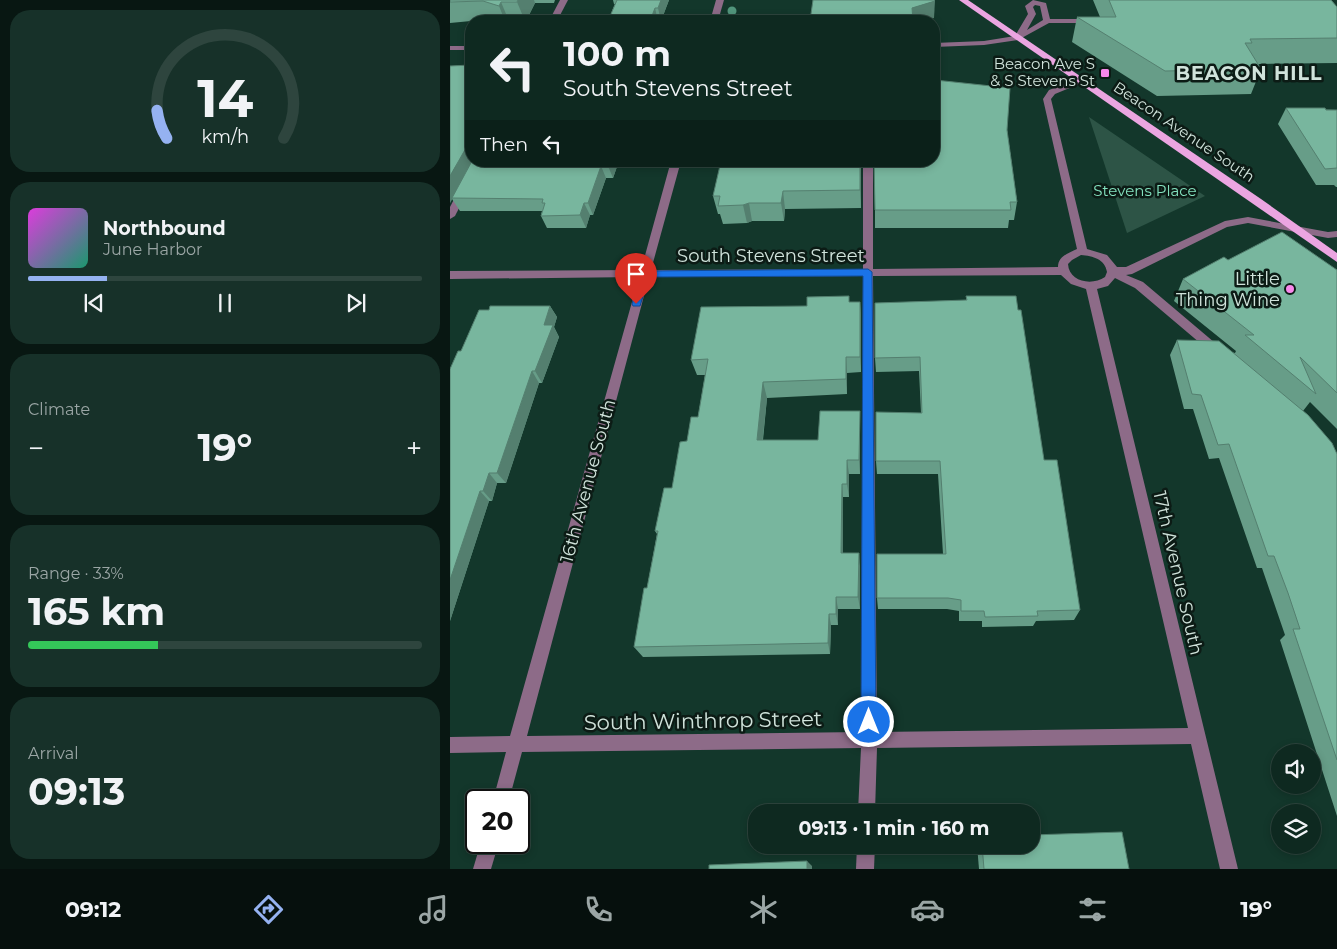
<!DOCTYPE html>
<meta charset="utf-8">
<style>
body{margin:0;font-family:Montserrat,sans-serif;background:#173129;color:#f1f3f6;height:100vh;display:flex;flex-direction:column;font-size:19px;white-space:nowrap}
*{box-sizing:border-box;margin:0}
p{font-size:16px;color:#9ba6a5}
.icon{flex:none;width:28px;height:28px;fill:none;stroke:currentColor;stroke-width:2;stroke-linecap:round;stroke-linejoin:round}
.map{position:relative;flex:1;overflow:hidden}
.details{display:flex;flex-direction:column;gap:10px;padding:10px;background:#081712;width:450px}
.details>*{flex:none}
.hud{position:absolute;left:15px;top:15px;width:475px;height:152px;border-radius:20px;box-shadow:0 2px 8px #0003,0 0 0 1px #2e453e;background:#0e2920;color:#f1f3f6;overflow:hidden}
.fabs{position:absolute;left:821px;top:744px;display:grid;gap:10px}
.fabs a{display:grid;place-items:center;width:50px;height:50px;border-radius:50%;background:#0e2920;box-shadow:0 2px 8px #0003,0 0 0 1px #2e453e;font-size:25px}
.speed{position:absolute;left:15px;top:789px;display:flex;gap:10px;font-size:25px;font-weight:700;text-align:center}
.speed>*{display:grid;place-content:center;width:65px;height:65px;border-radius:50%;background:#0e2920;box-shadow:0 2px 8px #0003,0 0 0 1px #2e453e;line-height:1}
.speed .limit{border:2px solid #111;border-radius:8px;background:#fff;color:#111}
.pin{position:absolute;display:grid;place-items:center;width:42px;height:42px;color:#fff;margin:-51px -21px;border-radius:50% 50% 50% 0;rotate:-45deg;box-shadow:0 0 5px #0007}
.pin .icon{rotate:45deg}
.me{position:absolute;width:55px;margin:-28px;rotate:0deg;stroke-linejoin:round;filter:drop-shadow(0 0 4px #0008)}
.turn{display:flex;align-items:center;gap:18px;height:105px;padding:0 15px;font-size:22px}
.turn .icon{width:65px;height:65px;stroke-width:2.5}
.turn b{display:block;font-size:35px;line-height:42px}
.then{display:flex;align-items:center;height:48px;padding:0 15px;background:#0003;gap:10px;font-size:19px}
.big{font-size:38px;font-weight:700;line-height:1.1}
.details .card{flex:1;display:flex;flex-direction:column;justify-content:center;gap:8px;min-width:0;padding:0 18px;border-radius:20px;background:#173129}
.details .dial{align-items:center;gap:0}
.dial svg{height:130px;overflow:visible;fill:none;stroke:#2e453e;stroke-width:7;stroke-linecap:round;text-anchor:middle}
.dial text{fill:#f1f3f6;stroke:none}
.song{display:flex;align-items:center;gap:15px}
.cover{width:60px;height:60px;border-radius:8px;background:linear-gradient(135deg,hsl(300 70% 55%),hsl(160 70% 35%))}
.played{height:5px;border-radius:2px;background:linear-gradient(90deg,#95b2f1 20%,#2e453e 20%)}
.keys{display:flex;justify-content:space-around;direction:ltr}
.heat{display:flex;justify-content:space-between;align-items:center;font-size:28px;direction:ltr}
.charge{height:8px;border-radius:4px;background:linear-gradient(90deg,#34c759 33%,#2e453e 0)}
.trip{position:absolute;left:298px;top:804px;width:292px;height:50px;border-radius:20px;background:#0e2920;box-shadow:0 2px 8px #0003,0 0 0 1px #2e453e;font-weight:700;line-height:50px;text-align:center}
.dock{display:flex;height:80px;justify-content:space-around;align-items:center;background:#06100d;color:#9ba6a5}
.dock .icon{width:35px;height:35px}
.dock .on{color:#95b2f1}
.dock b{font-size:22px;color:#f1f3f6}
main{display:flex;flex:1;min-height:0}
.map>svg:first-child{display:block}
.green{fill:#2d5446}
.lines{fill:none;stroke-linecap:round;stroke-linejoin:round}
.minor{fill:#8d6b88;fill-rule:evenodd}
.major{fill:#eba5e1;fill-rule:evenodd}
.tree{fill:#51957c}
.wall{fill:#679d88}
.shaded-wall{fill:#547f6f}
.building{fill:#78b69e;stroke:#547f6f}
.route{fill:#1a73e8;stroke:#114b97}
.poi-dot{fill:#f888eb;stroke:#0c1b15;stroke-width:2}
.labels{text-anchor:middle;stroke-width:5;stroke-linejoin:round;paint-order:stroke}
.far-poi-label{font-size:15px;fill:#d0e3db;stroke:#0c1b15;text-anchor:end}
.far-street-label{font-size:15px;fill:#d0e3db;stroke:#0c1b15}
.far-park-label{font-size:15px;fill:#84e2bf;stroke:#0c1b15}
.street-label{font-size:18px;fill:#d0e3db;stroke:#0c1b15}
.poi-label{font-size:18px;fill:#d0e3db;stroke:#0c1b15;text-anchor:end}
.far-district-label{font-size:19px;font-weight:bold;letter-spacing:1px;fill:#d0e3db;stroke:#0c1b15}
.near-street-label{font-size:21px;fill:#d0e3db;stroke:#0c1b15}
</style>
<main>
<section class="details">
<div class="card dial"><svg viewBox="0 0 100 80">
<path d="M14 69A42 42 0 1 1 86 69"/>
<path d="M14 69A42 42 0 0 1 8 52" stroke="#95b2f1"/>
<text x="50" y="56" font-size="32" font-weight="700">14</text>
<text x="50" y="72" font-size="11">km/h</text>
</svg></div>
<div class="card">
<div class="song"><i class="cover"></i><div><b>Northbound</b><p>June Harbor</p></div></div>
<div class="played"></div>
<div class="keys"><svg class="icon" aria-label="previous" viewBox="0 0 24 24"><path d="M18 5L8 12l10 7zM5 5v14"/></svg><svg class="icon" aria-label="pause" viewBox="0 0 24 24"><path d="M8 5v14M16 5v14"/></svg><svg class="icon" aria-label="next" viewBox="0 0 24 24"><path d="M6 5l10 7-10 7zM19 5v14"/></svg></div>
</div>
<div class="card"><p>Climate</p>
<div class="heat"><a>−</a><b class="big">19°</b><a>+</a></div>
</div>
<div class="card"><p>Range · 33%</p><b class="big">165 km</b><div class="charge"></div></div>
<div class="card"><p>Arrival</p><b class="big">09:13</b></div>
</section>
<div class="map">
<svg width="887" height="869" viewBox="0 0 887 869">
<rect width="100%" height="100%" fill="#13372b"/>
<polygon class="green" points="639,117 755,196 677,233"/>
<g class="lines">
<g class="minor">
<polygon points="110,0 118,0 107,21 99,21"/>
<polygon points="266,0 274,0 268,21 260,21"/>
<path d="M 583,0 L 596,3 L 600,19 L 642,19 L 646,21 L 642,23 L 599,23 L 568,40 L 534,45 L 484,47 L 484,43 L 534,41 L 565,36 L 578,14 L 575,6 ZM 585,5 L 590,6 L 593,20 L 577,30 L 586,14 L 583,7 Z"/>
<rect x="0" y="46" width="21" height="4"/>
<path d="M 631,78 L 634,78 L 634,82 L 605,94 L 601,99 L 637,249 L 657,255 L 667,267 L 676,267 L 775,221 L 798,217 L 878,232 L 887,231 L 887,237 L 878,238 L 798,223 L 777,227 L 682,274 L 676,275 L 693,282 L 771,348 L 773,351 L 767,355 L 763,354 L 685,288 L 665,278 L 658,286 L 647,289 L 788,869 L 770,869 L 741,744 L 427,748 L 425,812 L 408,812 L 411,748 L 72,752 L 59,800 L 43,800 L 56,752 L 0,753 L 0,737 L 60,736 L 189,277 L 0,279 L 0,271 L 191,270 L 221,161 L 231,161 L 201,270 L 413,269 L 413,161 L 423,161 L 423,269 L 608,267 C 608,256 619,253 627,249 L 593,99 L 599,90 ZM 631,255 C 643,256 655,259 657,272 L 655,277 C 642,286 619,282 618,264 L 622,260 ZM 611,275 L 621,284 L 636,289 L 738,728 L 427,732 L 423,276 ZM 413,276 L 411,732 L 77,736 L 199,277 Z"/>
<polygon points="24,161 33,161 5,216 0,219 0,207"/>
<polygon points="31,842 49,842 41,869 23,869"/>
<polygon points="407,845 425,845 424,869 406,869"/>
</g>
<polygon class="major" points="509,0 518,0 811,199 887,253 887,262"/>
</g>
<circle class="tree" cx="282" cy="11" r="4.5"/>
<g class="wall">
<polygon points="0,0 105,0 104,3 85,3 76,21 21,21 0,23"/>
<polygon points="163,0 219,0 211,21 158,21 165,4 164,4"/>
<polygon points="643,0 881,0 887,7 887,63 808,64 811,69 801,94 707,96 622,42 627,17 650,17"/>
<polygon points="21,65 21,161 169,161 163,178 156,178 143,215 140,215 136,228 97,228 91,216 92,211 10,211 2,199 0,203"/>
<polygon points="485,80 557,130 567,202 564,220 559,220 558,228 425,228 425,210"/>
<polygon points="836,108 887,110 887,187 886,187 884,185 866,185 828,124"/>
<polygon points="411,161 411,208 335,209 334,221 302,221 297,223 273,224 270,214 268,214 263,196"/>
<polygon points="778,260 887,270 887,429 860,402 853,411 887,454 887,816 830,640 835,635 812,568 807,568 769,458 759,459 743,409 734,409 720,355 727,340 785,353 786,351 724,301 733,279"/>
<polygon points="516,296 568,310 594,460 630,610 624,620 586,621 583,626 532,627 532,621 509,621 509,611 497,609 428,609 427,598 493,554 488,474 427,474 426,461 471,413 469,371 426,372 425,358 516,300"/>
<polygon points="400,302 410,302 411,318 411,372 397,373 397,394 317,398 313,440 368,440 410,411 410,474 399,474 399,497 393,497 393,553 410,566 410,609 388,609 388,625 381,625 380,654 193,657 184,647 197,588 207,534 205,531 222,488 237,441 248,417 255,375 247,375 241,360 357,306"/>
<polygon points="100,306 107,317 104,327 109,337 92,383 89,383 56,483 47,483 42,501 39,501 0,621 11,351 39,310"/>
<polygon points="527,845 581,845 679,869 529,869"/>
</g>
<g class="shaded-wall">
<polygon points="68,0 84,0 85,3 76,21 75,21 67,2"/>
<polygon points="211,0 219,0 211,21 208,8"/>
<polygon points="485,1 484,18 474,21 462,21 462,8"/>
<polygon points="51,2 59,21 55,21 49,6"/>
<polygon points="205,8 208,21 200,21"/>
<polygon points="16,148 21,158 22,161 0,203 0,176"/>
<polygon points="160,161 169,161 163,178 158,166"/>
<polygon points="410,161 411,175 411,208 410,190"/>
<polygon points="151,166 156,178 143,215 138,203"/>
<polygon points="333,191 335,209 334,221 331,203"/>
<polygon points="134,203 140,215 136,228 130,215"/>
<polygon points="299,203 302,221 297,223 293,205"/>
<polygon points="410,302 411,318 411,372 410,357"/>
<polygon points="100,306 107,317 104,327 109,337 92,383 85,371 94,325"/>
<polygon points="396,357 397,373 397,394 396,379"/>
<polygon points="82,371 89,383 56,483 47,473"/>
<polygon points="313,382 317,398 311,455 307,440"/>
<polygon points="410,411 410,474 409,460"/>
<polygon points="397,460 399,474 399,497 397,484"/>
<polygon points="39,473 47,483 42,501 33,491"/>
<polygon points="392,484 393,497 393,566 391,553"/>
<polygon points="30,491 39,501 0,621 0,580"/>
<polygon points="409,553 410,566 410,609 408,597"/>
<polygon points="386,597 388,609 388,625 386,614"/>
<polygon points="379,614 381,625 380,654 378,643"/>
<polygon points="357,861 362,866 362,869 357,869"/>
</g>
<g class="building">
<polygon points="0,0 68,0 67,2 51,2 49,6 33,1 0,2"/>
<polygon points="167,0 211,0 208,8 205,8 200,21 158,21"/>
<polygon points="363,0 484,0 485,1 462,8 463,21 360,21"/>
<polygon points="659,0 881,0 887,7 887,38 800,39 802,43 795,43 811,69 715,71 627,17 666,17"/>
<polygon points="21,65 21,147 16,148 0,176 0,66"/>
<polygon points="484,68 485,80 560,88 557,130 567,202 560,202 561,210 425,210 424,161 484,161"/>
<polygon points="836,108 875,108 876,110 887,110 887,168 875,169"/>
<polygon points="22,161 160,161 158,166 151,166 138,203 134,203 130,215 91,216 95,203 92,203 93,199 2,198"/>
<polygon points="271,161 410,161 410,190 333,191 331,203 299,203 293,205 268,206 270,196 263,196"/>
<polygon points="832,232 887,270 887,393 850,357 866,394 795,335 804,335 733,279 774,257 778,260"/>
<polygon points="399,296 399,302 410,302 410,357 396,357 396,379 313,382 307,440 368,440 370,411 410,411 409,460 397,460 397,484 392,484 391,553 409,553 408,597 386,597 386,614 379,614 378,643 184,647 194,588 197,588 208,531 205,531 214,488 222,488 230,442 237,441 241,417 248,417 258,359 241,360 251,307 357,306 357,297"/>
<polygon points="516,296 566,296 568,310 571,310 594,460 607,460 630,610 587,611 588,616 535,617 534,611 511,611 511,600 498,598 427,598 427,554 496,554 490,461 426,461 426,412 472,413 470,357 425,358 425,303 517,300"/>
<polygon points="40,306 100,306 94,325 103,325 85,371 82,371 47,473 39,473 33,491 30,491 0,580 0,369 8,351 11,351 29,310 39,310"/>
<polygon points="727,340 769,341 858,415 882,443 887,454 887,760 843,629 850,629 838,593 824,556 818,556 779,444 768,445 751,395 742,394"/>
<polygon points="672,832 679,869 534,869 532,845 581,845 581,835"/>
<polygon points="357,861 357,869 259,869 259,865"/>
</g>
<polygon class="route" points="418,269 422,272 426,722 424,727 419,729 413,727 411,722 413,276 199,277 190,306 183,306 182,304 190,274 195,271"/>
<g class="poi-dot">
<rect x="650" y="68" width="10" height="10" rx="2.5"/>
<circle cx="840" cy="289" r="5"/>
</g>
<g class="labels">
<g class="far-poi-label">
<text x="645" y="69">Beacon Ave S<tspan x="645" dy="17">&amp; S Stevens St</tspan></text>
</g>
<g class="far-street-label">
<text transform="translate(734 132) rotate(34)" y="5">Beacon Avenue South</text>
</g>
<g class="far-park-label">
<text x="695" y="196">Stevens Place</text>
</g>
<g class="street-label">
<text x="321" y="262">South Stevens Street</text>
<text transform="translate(138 481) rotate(-75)" y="6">16th Avenue South</text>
<text transform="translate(728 573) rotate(77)" y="6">17th Avenue South</text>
</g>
<g class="poi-label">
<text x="830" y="285">Little<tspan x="830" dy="21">Thing Wine</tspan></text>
</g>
<g class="far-district-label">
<text x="799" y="80">BEACON HILL</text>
</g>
<g class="near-street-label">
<text transform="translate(253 721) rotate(-1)" y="7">South Winthrop Street</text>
</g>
</g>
</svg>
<div class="fabs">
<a><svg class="icon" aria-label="sound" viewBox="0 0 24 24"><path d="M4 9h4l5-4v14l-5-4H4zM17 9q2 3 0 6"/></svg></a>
<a><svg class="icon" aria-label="layers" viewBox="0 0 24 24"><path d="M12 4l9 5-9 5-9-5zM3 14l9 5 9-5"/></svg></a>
</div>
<div class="speed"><div class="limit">20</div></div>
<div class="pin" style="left:186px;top:304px;background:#d93025"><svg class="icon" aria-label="arrive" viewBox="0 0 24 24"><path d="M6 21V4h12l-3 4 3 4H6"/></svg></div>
<svg class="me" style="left:419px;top:722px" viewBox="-20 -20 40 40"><circle r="17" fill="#1a73e8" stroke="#fff" stroke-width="3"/><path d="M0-11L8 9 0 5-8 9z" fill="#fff"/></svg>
<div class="trip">09:13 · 1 min · 160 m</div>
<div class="hud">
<div class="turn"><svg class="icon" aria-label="left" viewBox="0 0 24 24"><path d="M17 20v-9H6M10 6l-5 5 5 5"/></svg><div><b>100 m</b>South Stevens Street</div></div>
<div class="then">Then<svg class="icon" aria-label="left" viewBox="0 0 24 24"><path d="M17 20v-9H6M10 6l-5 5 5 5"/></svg></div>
</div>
</div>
</main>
<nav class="dock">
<b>09:12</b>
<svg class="icon on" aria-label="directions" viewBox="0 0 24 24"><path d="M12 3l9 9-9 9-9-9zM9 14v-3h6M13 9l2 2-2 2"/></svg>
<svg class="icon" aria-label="music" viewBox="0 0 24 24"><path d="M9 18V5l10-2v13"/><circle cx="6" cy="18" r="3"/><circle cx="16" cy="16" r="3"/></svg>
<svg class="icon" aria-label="phone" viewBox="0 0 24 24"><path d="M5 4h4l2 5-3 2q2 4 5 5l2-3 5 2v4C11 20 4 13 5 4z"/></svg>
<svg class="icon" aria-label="climate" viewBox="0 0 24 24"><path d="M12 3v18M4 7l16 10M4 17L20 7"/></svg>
<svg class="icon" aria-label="car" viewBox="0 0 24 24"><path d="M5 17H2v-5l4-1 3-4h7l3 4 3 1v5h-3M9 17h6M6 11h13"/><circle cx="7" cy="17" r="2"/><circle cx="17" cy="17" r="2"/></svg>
<svg class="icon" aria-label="filters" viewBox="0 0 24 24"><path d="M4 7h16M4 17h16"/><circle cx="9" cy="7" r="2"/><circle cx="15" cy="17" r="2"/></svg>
<b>19°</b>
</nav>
